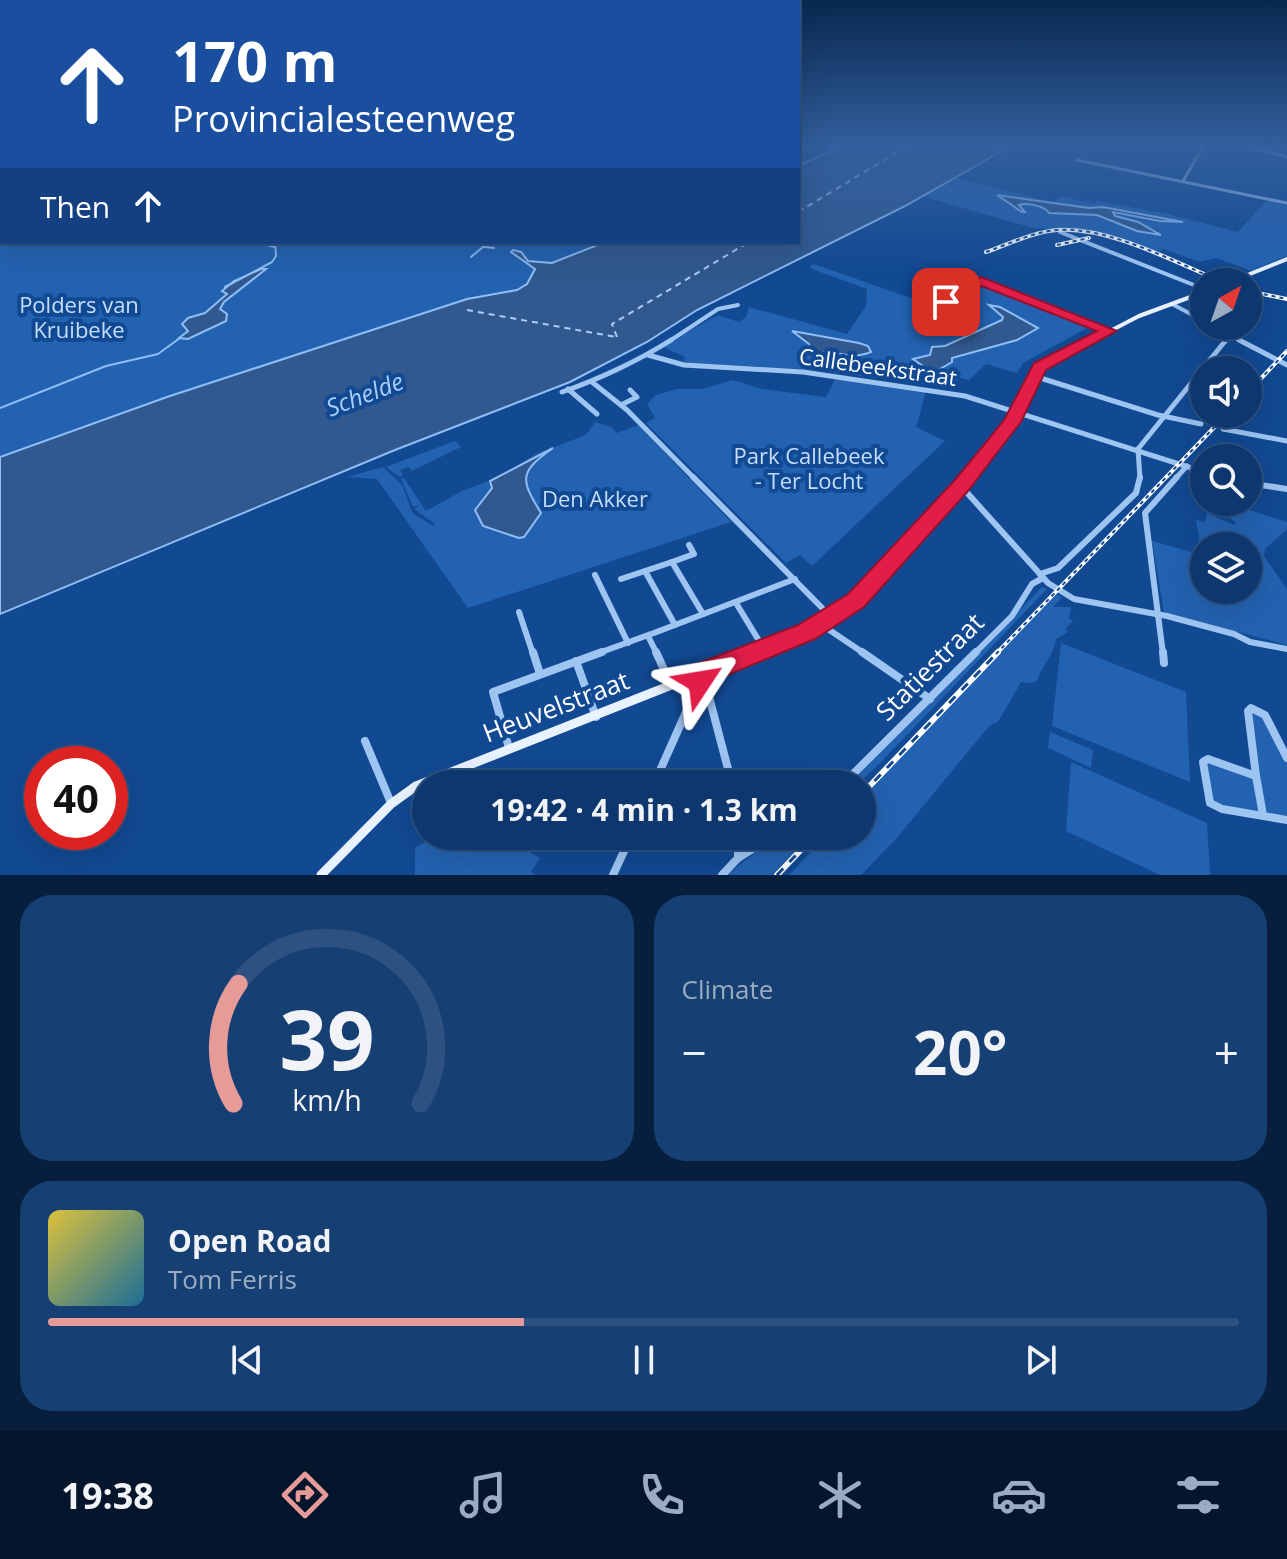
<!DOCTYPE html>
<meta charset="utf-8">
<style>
body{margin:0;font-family:"Open Sans",sans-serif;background:#163f73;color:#f1f3f6;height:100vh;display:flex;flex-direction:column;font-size:30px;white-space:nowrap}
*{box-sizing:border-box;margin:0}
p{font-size:26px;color:#9aacc2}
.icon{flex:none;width:44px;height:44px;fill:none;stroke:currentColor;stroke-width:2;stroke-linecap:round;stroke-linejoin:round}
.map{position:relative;height:875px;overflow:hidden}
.panel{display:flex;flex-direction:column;gap:20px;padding:20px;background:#071e3c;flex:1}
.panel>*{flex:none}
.hud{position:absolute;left:0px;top:0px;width:800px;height:244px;box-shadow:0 8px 32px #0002,0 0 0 2px #2d5181;background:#1a4fa0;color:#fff;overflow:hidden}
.needle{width:52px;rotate:40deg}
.tools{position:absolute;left:1190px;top:268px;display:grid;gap:16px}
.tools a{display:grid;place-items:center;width:72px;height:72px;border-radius:50%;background:#0d376e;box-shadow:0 8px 32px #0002,0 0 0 2px #2d5181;font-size:40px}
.speed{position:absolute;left:24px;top:746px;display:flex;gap:16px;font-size:40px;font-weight:700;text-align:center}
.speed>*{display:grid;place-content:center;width:104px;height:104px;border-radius:50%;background:#0d376e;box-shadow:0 8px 32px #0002,0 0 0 2px #2d5181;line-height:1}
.speed .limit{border:12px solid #d22;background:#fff;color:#111}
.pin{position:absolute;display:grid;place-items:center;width:68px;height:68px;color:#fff;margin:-34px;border-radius:16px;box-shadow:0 4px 12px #0006}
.me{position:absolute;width:88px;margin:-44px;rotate:57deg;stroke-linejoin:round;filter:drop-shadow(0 0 6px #0008)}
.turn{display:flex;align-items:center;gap:28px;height:168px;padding:0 40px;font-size:36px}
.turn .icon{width:104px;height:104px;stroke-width:2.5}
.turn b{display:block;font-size:56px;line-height:68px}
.then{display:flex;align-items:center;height:76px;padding:0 40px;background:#0003;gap:16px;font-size:30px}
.big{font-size:60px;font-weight:700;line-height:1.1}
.panel .widget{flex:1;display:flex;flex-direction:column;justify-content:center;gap:12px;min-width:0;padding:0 28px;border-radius:32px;background:#163f73}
.panel .dial{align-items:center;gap:0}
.dial svg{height:208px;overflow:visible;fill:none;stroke:#2d5181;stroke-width:7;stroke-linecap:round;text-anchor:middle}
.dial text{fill:#f1f3f6;stroke:none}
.song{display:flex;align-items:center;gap:24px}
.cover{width:96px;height:96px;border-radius:12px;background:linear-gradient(135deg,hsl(50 70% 55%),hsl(200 70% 35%))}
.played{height:8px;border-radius:4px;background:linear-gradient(90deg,#e69b98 40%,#2d5181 40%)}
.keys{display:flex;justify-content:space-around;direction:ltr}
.heat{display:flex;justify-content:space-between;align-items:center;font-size:44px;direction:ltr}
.panel .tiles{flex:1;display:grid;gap:20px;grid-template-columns:1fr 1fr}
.widget:last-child{grid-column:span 2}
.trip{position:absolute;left:412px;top:770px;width:464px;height:80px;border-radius:40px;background:#0d376e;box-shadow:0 8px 32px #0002,0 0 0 2px #2d5181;font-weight:700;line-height:80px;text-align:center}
.tab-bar{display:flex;height:128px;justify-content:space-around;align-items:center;background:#05162c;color:#9aacc2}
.tab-bar .icon{width:56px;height:56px}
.tab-bar .on{color:#e69b98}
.tab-bar b{font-size:36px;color:#f1f3f6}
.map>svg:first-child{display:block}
.green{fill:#2362b1;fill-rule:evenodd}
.water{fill:#31598f;stroke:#8fbef6;stroke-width:2}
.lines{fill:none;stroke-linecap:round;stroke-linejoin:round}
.stream{stroke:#8fbef6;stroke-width:2}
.ferry{stroke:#aacef9;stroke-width:2;stroke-dasharray:6 5;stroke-linecap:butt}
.minor-far4{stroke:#9ec4f2;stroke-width:3}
.minor-far3{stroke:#9ec4f2;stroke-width:4}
.minor-far2{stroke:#9ec4f2;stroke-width:5}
.minor-far1{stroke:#9ec4f2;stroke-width:6}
.minor{stroke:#9ec4f2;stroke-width:8}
.major-far3{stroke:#e9f2ff;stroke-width:4}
.major-far2{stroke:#e9f2ff;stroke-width:6}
.major-far1{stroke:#e9f2ff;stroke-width:7}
.major{stroke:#e9f2ff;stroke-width:9}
.rail-far1-casing{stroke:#fff;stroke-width:4}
.rail-casing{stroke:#fff;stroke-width:6}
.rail-far1{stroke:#114992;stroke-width:2;stroke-dasharray:4;stroke-linecap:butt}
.rail{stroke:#114992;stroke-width:3;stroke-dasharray:9;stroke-linecap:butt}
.route{fill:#e11d48;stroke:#92132f;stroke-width:2}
.labels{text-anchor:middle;stroke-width:8;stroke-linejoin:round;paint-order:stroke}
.park-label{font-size:22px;fill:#c5defd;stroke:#114992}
.street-label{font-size:22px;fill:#fff;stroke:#114992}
.water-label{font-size:24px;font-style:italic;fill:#aacef9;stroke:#114992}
.near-street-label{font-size:26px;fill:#fff;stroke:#114992}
</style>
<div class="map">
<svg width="1287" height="875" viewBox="0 0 1287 875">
<rect width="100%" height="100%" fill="#114992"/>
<g class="green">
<path d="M 0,147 L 2,242 L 605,242 C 586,250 561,267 539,264 C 526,262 526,254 511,252 L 535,269 L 527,284 L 517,290 L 467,299 L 167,397 L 0,457 Z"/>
<path d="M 954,177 L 1053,202 L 1062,196 L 1094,204 L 1098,201 L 1168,214 L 1238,232 L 1268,199 L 1287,203 L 1287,256 L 1251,271 L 1216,258 L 1200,262 L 1164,249 L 1151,253 L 1096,231 L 1033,228 L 922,196 ZM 999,195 L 1089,208 L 1117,210 L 1113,212 L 1115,216 L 1159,231 L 1155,235 L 1148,234 L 1097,215 L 1049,213 C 1044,206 1027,201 1019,206 L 1022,212 Z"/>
<polygon points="814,264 936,307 948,306 984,284 1091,326 1023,363 1017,373 986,364 969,380 960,378 950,388 804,369 683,363 685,357 661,346 718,315 739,322 746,317 749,307 847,334 866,306 867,289 812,269 810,266"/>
<polygon points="835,379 926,392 916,427 945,441 812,566 800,555 786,563 646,423 655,418 647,404 656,395 677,389 702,389 733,380 762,389 826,397"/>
<polygon points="595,422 611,427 617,433 638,425 731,522 468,608 377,479 347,477 383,467 402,485 413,514 434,526 435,524 414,509 420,505 413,507 401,479 404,478 426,511 462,491 499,477 536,454 586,435"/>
<polygon points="455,441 461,447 412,471 409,467 400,470 403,475 400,477 386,467"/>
<path d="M 1228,503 L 1287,522 L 1287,529 L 1265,549 L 1264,556 L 1287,589 L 1287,645 L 1164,612 L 1152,541 L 1202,555 L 1196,520 L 1205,522 L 1207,513 L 1234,525 L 1236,522 L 1221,512 L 1221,508 ZM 1204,546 L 1248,546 L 1248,590 L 1204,590 Z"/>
<polygon points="1042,587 1047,589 879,764 858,784 848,784"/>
<path d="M 1056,594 L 1062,597 L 1053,607 L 1071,607 L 1069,618 L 1073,621 L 1065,629 L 1068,632 L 1056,639 C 1054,656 1042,665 1037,681 L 1031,683 L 1021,682 L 998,722 L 990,725 L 896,839 L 861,875 L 789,875 L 826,836 L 862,836 L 862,799 Z"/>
<polygon points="1061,643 1186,692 1190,782 1052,726"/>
<polygon points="1258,710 1287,758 1287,820 1210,803 1204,759 1255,775 1248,711"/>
<polygon points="1050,732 1093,750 1091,768 1048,748"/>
<polygon points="1071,762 1207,823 1210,875 1160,875 1066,831"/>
<polygon points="440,836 501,836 540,858 531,872 536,875 415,875 415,847"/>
<polygon points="778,836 809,836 772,875 726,875"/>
</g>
<g class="water">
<polygon points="839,147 1009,147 905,206 697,310 647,342 570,382 395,450 0,614 0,457 167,397 467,299 517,290 527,284 535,269 511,252 513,250 521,252 528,261 552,263 605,242 798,242 798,166"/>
<path d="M 997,195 L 1089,208 L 1103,207 L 1183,222 L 1160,221 L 1113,212 L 1115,216 L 1138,222 L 1161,235 L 1137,231 L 1097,215 L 1049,213 C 1046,207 1029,202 1019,205 L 1025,212 L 1022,212 Z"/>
<polygon points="261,269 266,269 224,302 220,309 227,314 226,321 188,339 179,338 188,331 182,324 188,318 205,313 227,294 222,291 234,281"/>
<polygon points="989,305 1000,307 1038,328 1017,340 952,358 952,362 933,373 913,359 930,355 932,347 945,346 1002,320 1003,317"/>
<path d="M 792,331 L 859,343 L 868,346 L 871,352 C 851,359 850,354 831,353 C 823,352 818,354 810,352 L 809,344 Z"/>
<path d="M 553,448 C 519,472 520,479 541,513 L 524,537 L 519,538 L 483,526 L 475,510 L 492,488 L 490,481 Z"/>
</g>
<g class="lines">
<g class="stream">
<polyline points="827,147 835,150"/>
<polyline points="254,242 275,247"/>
<polyline points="485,247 494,248"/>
<polyline points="471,257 489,242"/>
<polyline points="225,287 272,262 276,256 275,242"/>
<polyline points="0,408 106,366 158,354 180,338"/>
</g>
<g class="ferry">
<polyline points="798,212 906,147"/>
<polyline points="467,310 616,337"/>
<polyline points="617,337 612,324 749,242"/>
</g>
<g class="minor-far4">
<polyline points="1249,147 1287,157"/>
<polyline points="1077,160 1287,203"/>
<polyline points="1183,181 1203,147"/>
<polyline points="1060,232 1064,233"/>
</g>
<g class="minor-far3">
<polyline points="1060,232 1204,289"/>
<polyline points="946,302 981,281 1109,331"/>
<polyline points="1172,304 1204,321"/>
<polyline points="1213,326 1243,342"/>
<polyline points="668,342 718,309 738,305"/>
<polyline points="1225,342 1230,335"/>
</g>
<g class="minor-far2">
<polyline points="1239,340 1287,365"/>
<polyline points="648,355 684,365 803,372 965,396 1204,472"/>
<polyline points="1034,376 1158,415 1201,424"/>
<polyline points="592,382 627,410 695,479"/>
<polyline points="568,389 597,414"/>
<path d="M 562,392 C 597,380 640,360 671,340"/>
<polyline points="621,405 637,397 630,390"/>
<polyline points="1223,429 1287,441"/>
<polyline points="1138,449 1226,340"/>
<polyline points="1138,449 1140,479"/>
<polyline points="1175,479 1187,466"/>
</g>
<g class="minor-far1">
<polyline points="693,477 832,618"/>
<polyline points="1248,483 1287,489"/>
<polyline points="961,486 1048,583 1074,599 1167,616 1234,634 1250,642 1287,649"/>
<polyline points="672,562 694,554 689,545"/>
<polyline points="1040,574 1058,568 1136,493 1140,477"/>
<polyline points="595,575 628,643"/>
<polyline points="621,579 645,571"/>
<polyline points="736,603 764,649"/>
<polyline points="519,612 533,654"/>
<polyline points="675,625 645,571 672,562 703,614"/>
<polyline points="822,625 865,654"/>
<polyline points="654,633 795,579"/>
<polyline points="648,636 657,654"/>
<polyline points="596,654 651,634"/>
<polyline points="974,654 1012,616 1032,584 1043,578"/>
<polyline points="1163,654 1145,513 1177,477"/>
</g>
<g class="minor">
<polyline points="533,652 540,674"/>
<polyline points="656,652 671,685"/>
<polyline points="862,652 930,699"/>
<polyline points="1163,652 1164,663"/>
<polyline points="576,661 596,717"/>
<polyline points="703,674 732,784"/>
<polyline points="365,741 391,803"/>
<polyline points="509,748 493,692 602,652"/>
<polyline points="1287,758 1265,715 1251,708 1248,711 1256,776 1208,759 1203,762 1210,803 1222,809 1287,820"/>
<polyline points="1256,776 1263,815"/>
<polyline points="654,784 703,674"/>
<polyline points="843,784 976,652"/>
<polyline points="738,836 738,858"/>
<polyline points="613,875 631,836"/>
<polyline points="722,875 738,858 773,836"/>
</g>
<g class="major-far3">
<polyline points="1230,282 1287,259"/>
<polyline points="1089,342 1139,316 1204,292"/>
</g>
<polyline class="major-far2" points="966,479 1012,422 1040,367 1093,340"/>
<polyline class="major-far1" points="750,654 821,625 856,600 968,477"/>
<polyline class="major" points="321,875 391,804 416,786 755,652"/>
<defs>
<g id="rail-far1">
<polyline points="1057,245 1089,238"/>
<path d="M 986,252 C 1009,244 1033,232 1057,230 C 1109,226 1176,263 1223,282"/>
<polyline points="1248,291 1287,299"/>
<polyline points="1248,392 1287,351"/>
<polyline points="996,654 1227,414"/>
</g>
<g id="rail">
<polyline points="862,794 998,652"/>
<polyline points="777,875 814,836"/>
</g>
</defs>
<use href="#rail-far1" class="rail-far1-casing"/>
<use href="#rail" class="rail-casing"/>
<use href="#rail-far1" class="rail-far1"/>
<use href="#rail" class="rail"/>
</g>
<linearGradient id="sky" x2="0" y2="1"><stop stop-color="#092850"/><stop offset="0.54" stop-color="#325f9d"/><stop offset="1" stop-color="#325f9d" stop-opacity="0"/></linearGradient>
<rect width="1287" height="270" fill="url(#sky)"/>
<polygon class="route" points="981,277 1117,331 1046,370 1021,422 1000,449 968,491 864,607 815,639 713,681 709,690 700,694 691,690 687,682 694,665 798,625 848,594 954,481 987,441 1004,420 1034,363 1097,331 982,286 951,305 941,305 939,302"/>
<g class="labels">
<g class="park-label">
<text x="79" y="313">Polders van<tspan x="79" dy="25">Kruibeke</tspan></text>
<text x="809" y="464">Park Callebeek<tspan x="809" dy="25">- Ter Locht</tspan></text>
<text x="595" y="507">Den Akker</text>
</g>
<g class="street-label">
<text transform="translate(878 367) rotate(8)" y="8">Callebeekstraat</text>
</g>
<g class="water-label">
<text transform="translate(365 395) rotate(-21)" y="8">Schelde</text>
</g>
<g class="near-street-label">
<text transform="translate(930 667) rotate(-45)" y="9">Statiestraat</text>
<text transform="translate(556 707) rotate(-21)" y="9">Heuvelstraat</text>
</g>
</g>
</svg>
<div class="tools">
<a><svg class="needle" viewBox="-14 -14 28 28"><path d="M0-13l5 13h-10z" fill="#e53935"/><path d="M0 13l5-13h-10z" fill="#9aacc2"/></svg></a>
<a><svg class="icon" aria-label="sound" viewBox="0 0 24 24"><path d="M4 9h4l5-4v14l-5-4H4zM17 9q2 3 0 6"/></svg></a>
<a><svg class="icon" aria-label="search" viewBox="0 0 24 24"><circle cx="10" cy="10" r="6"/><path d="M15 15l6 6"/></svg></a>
<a><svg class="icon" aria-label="layers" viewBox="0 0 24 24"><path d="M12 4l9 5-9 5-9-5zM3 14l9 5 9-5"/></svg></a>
</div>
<div class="speed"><div class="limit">40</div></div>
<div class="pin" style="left:946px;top:302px;background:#d93025"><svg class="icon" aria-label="arrive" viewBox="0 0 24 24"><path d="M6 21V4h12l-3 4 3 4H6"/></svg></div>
<svg class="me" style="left:700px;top:682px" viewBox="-20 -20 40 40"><path d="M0-17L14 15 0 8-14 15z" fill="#e11d48" stroke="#fff" stroke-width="4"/></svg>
<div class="trip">19:42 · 4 min · 1.3 km</div>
<div class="hud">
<div class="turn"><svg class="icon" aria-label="ahead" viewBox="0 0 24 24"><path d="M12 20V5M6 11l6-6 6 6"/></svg><div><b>170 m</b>Provincialesteenweg</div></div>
<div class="then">Then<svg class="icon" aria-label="ahead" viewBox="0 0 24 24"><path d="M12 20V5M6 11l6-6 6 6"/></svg></div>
</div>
</div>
<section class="panel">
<div class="tiles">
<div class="widget dial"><svg viewBox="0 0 100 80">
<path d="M14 69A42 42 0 1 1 86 69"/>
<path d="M14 69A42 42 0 0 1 16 23" stroke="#e69b98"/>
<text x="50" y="56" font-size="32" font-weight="700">39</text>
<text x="50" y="72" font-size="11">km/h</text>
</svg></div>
<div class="widget"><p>Climate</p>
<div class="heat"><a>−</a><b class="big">20°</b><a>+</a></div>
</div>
<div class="widget">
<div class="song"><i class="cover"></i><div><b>Open Road</b><p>Tom Ferris</p></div></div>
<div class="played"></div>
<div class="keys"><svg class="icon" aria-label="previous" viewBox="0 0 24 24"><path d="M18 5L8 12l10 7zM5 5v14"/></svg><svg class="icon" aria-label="pause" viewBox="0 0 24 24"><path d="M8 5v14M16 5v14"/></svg><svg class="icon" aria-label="next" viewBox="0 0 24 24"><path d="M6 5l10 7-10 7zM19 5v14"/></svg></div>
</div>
</div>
</section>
<nav class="tab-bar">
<b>19:38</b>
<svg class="icon on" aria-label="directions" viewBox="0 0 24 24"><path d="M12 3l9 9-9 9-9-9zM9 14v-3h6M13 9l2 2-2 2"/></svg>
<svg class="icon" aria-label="music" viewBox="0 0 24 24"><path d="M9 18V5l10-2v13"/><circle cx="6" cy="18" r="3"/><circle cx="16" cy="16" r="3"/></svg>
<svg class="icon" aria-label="phone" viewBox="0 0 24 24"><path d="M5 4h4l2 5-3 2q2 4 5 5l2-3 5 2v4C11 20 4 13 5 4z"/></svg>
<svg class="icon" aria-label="climate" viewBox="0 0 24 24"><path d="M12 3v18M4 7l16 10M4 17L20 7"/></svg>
<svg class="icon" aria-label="car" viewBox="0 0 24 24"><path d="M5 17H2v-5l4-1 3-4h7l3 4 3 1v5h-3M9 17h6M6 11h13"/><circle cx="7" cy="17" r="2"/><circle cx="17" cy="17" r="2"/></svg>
<svg class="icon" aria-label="filters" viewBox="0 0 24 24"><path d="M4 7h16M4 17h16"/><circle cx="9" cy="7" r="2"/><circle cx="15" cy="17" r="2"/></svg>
</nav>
